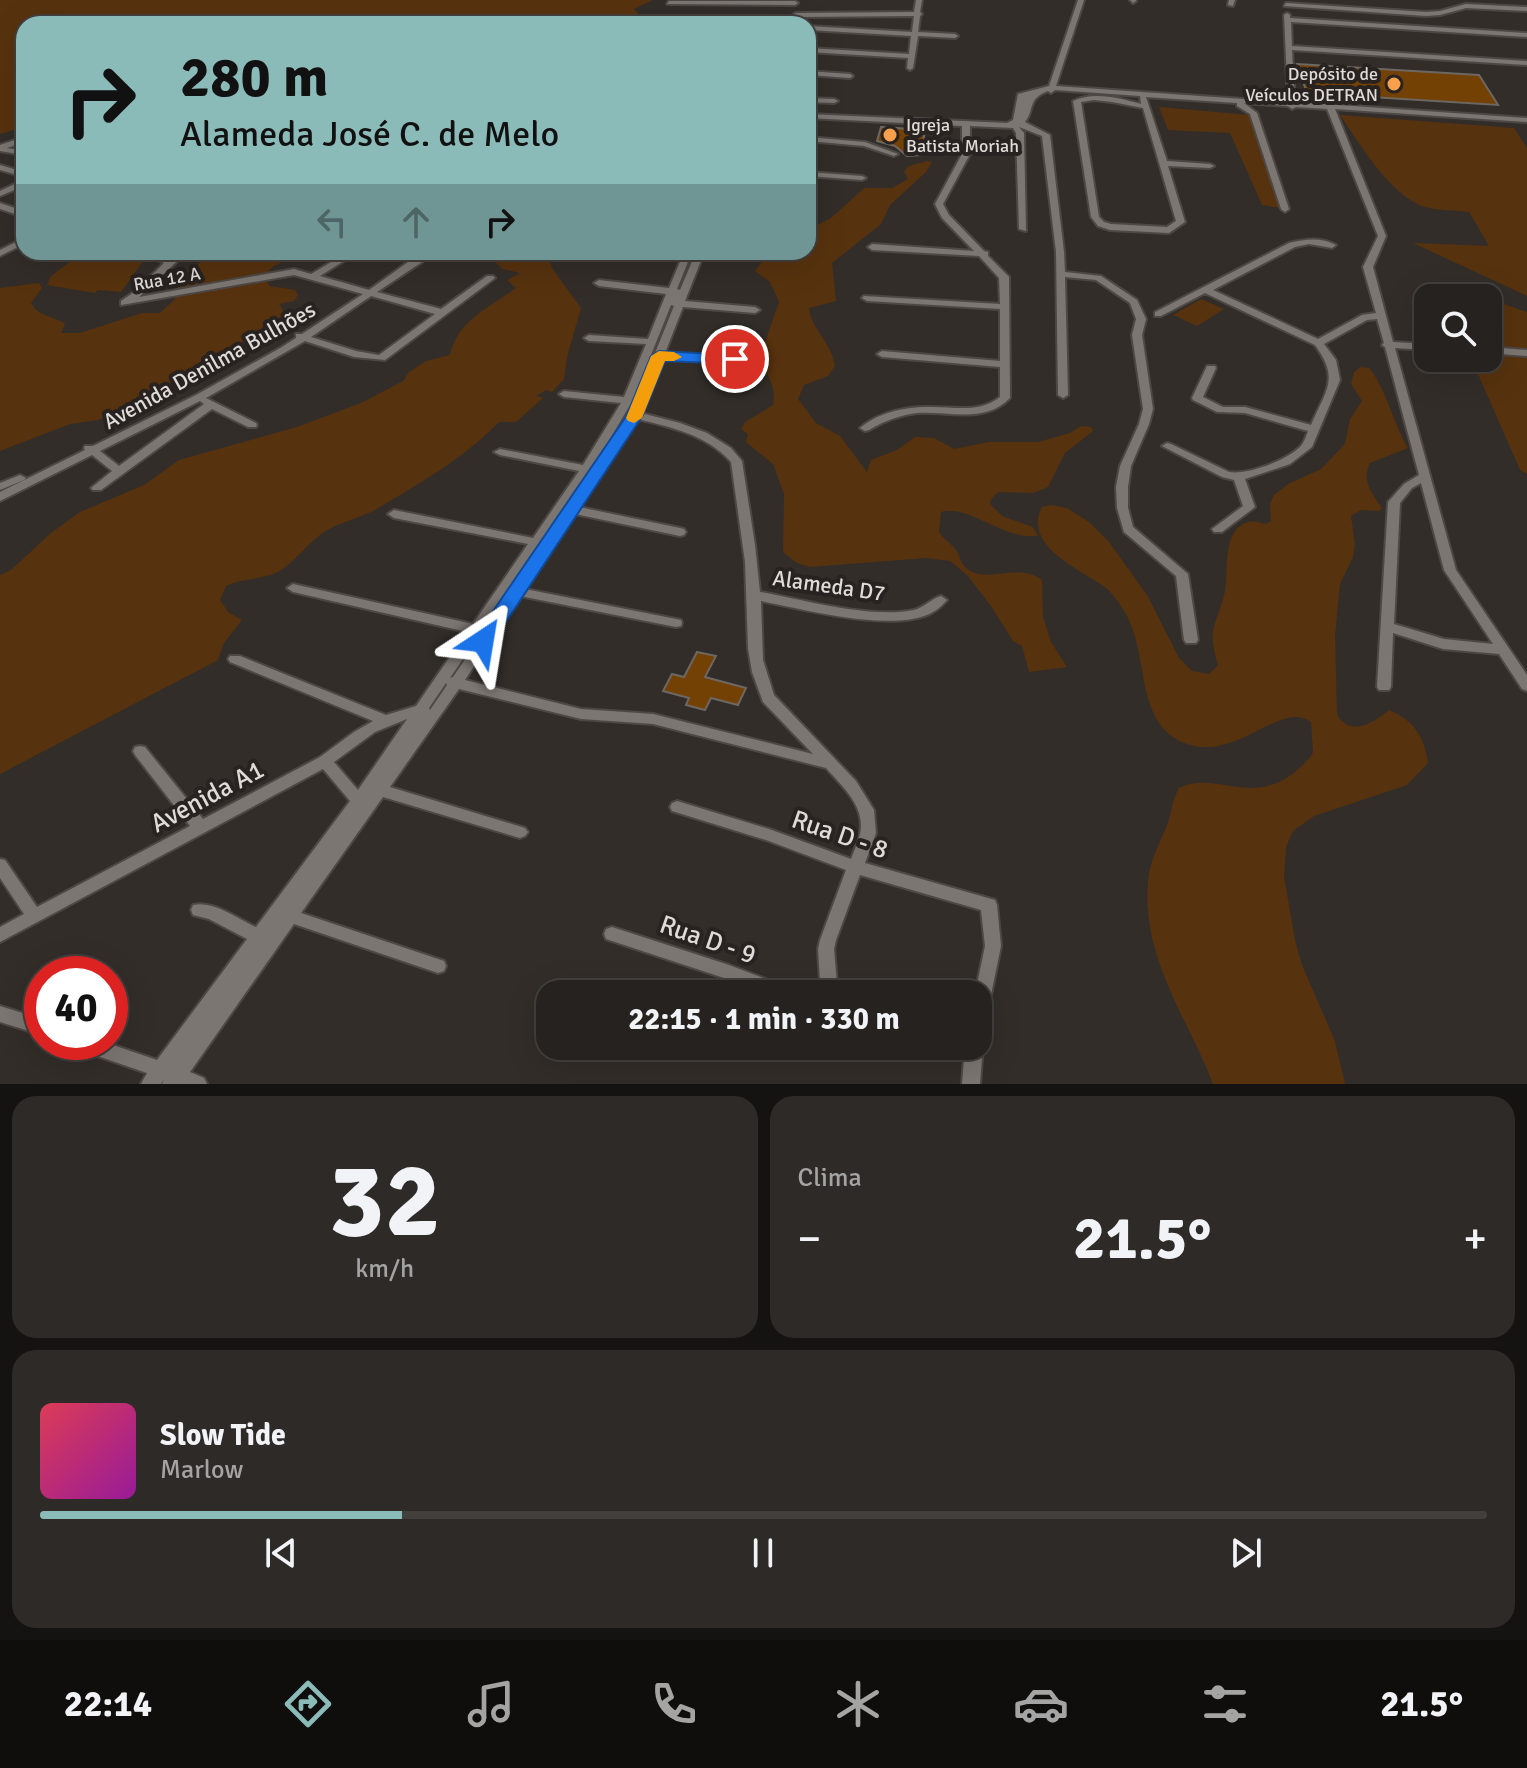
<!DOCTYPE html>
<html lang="pt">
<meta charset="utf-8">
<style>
body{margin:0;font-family:Signika,sans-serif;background:#2e2a28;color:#f1f3f6;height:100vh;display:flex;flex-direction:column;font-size:30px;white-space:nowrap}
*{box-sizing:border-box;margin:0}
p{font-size:26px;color:#a4a4a4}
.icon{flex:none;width:44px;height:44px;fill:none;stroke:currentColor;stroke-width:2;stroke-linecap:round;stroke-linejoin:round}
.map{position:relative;height:1084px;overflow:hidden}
.panel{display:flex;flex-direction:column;gap:12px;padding:12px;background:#151311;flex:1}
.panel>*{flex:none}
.guide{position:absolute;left:16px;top:16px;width:800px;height:244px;border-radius:24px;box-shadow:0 8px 32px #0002,0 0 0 2px #423f3d;background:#8bbbb9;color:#111;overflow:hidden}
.buttons{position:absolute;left:1414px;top:284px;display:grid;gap:16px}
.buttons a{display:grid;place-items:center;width:88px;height:88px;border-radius:16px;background:#26221f;box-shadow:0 8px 32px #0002,0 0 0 2px #423f3d;font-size:40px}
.speed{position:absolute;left:24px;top:956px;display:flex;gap:16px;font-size:40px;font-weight:700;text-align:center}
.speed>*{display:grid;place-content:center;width:104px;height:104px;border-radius:50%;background:#26221f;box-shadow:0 8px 32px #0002,0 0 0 2px #423f3d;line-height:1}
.speed .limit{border:12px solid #d22;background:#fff;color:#111}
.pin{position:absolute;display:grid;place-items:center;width:68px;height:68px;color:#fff;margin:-34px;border:4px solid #fff;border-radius:50%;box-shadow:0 2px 8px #0007}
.me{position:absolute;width:88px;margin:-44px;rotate:33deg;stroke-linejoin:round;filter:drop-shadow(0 0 6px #0008)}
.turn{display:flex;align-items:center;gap:28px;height:168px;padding:0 32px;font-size:36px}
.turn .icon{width:104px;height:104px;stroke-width:2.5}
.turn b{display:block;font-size:56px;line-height:68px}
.lanes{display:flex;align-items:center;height:76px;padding:0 32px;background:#0003;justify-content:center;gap:40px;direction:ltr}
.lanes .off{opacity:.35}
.big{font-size:60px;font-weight:700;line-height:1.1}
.panel .card{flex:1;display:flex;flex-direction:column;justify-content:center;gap:12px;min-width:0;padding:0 28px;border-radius:24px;background:#2e2a28}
.panel .dial{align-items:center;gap:0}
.dial b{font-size:104px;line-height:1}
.song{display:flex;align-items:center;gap:24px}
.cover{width:96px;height:96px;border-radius:12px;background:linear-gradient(135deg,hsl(350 70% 55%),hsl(300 70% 35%))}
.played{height:8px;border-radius:4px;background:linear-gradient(90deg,#8bbbb9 25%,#423f3d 25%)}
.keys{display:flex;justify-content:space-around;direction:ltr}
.heat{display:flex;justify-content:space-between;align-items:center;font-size:44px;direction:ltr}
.panel .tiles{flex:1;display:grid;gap:12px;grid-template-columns:1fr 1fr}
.card:last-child{grid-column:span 2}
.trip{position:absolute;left:536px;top:980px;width:456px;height:80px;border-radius:24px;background:#26221f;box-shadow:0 8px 32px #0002,0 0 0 2px #423f3d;font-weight:700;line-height:80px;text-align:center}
.menu{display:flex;height:128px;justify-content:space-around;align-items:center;background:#0f0e0c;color:#a4a4a4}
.menu .icon{width:56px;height:56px}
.menu .selected{color:#8bbbb9}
.menu b{font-size:36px;color:#f1f3f6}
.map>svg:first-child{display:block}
.green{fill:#57320e}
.building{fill:#744104;stroke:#6d6762;stroke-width:2}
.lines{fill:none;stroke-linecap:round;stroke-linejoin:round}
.minor-casing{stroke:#4d4846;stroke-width:4}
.minor{fill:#7c7672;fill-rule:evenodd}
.route{fill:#1a73e8;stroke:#114b97;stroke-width:2}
.slow{fill:#f59e0b}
.poi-dot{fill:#f9a04c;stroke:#282320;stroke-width:3}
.labels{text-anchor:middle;stroke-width:8;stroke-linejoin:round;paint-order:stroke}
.far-poi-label{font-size:18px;fill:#dfdbd9;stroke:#282320;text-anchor:end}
.far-street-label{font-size:18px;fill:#dfdbd9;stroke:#282320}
.street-label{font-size:22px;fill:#dfdbd9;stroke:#282320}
.near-street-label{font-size:26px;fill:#dfdbd9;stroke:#282320}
</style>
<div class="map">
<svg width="1527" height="1084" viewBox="0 0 1527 1084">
<rect width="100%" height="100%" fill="#322d29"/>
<g class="green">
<polygon points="0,0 653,0 634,9 640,16 636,24 24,24 24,118 20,121 20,128 0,134"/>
<polygon points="1159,107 1250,115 1281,208 1262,205 1230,133 1168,130"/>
<path d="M 1340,115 L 1514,128 L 1527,148 L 1527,296 L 1413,243 L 1489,246 L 1469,212 C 1455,210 1438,211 1425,207 C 1391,197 1359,143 1340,115 Z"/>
<path d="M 927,161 L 932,162 L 926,172 L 890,205 L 881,224 L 832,263 L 836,301 L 809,308 C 811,329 831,341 835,366 L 828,376 L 804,385 L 798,399 L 816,423 L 840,436 L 867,472 L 871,460 L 897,450 L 915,437 L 934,438 L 954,449 L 989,442 L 1038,442 L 1070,433 L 1081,426 L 1091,427 L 1093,431 L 1065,453 L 1048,487 L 1033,493 L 998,492 L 991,499 L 990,504 L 1002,516 L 1033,527 L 1038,536 C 1002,540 969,504 941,512 L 939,532 C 943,539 951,543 956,550 C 960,555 960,562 964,566 C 984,587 1017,561 1042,580 L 1043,617 L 1051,642 L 1067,667 L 1029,672 L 1022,646 L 1013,641 L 991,606 L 967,575 L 950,561 L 926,558 L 810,567 L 797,563 L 783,552 L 784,494 L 773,464 L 746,442 L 748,434 L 741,429 L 745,422 L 773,405 C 777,386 766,374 760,357 L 779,302 L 770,282 L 755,271 L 769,252 L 808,252 L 808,230 L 831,218 L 864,188 L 892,188 L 908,179 L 904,171 L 909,166 Z"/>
<polygon points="83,252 133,252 146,257 121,292 98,290 95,293 47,285 51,276"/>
<path d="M 218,252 L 303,252 L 274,266 L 263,276 L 270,286 L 295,290 L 298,295 L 294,301 L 279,304 L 285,314 L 256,337 L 224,350 L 209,363 L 174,380 L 142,402 L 98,420 L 70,424 L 0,451 L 0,288 L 39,283 L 42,288 L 31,303 C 39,318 53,315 65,324 L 61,333 L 80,333 L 142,313 L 160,313 L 175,299 L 181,274 Z"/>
<path d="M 514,252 L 551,252 L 548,256 L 552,268 L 581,308 L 567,357 L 564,379 L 552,392 L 546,390 L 536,396 L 543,398 L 516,422 L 499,422 C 463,459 423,481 380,507 C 363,518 341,521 324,532 C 307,543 296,562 278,572 C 260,580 244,578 226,586 L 220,600 L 228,612 L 242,620 L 224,643 L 218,660 L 0,774 L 0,575 L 11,570 L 51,533 L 80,512 L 144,485 L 179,460 L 297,427 L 361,403 L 403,381 L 409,372 L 426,361 L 450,355 C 457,321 489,308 516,288 L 507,280 L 520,273 L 503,269 L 493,260 Z"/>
<polygon points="1456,287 1527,312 1527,474 1520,470 1471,358 1488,358 1488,298 1454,298"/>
<polygon points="1201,299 1224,309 1197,326 1173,315"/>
<path d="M 1361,367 L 1369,368 C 1386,388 1393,423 1408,448 L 1370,463 C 1361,481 1372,493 1382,508 L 1379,511 L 1361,510 L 1351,516 L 1355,545 L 1353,557 L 1340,584 L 1335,635 L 1337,714 C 1350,738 1373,723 1389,710 C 1415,721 1424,737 1428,763 L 1407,785 L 1314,816 L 1293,831 L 1286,847 L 1284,876 L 1295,940 L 1302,965 L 1335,1041 L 1345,1084 L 1213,1084 C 1187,1017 1141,956 1148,881 C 1150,860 1160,842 1168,823 C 1172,810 1172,800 1179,788 C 1214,770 1252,808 1296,771 C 1302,765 1309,761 1313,752 L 1311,722 C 1281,699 1237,762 1187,744 C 1131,724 1152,650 1122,608 C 1117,600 1110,590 1102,585 C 1079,569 1022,545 1042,507 L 1051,505 L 1067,508 L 1089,522 L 1109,542 L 1147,595 L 1179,658 L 1192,671 L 1209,674 L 1218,665 C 1206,625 1217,627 1225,591 C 1229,571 1221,530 1248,522 C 1253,520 1260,523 1266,524 L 1271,521 L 1270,504 L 1274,495 L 1288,484 L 1321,469 L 1345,444 L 1350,419 L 1362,401 L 1351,384 L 1354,372 Z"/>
</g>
<g class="building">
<polygon points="1297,64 1479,75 1498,105 1307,93"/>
<polygon points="881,127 925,130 921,155 907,156 895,146 877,141"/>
<polygon points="697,652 716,656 705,677 746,688 738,705 711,698 705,710 686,705 689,698 663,691 672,674 684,677"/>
</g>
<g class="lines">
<defs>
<g id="minor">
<polygon points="916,0 922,0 920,12 922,14 920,16 918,32 955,34 958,36 955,38 918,36 913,68 910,70 907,68 908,58 808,52 808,48 909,54 911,36 808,30 808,26 912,32 914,16 796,17 793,15 796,13 914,12"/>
<path d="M 1078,0 L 1084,0 L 1056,86 L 1288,102 L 1284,15 L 1287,13 L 1290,15 L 1290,18 L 1527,33 L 1527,37 L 1291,22 L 1292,46 L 1527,61 L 1527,65 L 1292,50 L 1295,102 L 1527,118 L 1527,122 L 1335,109 L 1386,236 L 1373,267 L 1393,342 L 1428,344 L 1428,350 L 1395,348 L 1456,570 L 1527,675 L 1527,691 L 1522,689 L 1499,654 L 1443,649 L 1393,633 L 1391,687 L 1389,690 L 1379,690 L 1377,687 L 1388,502 L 1404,484 L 1419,475 L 1385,347 L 1382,345 L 1384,343 L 1377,319 L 1367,320 L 1324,344 L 1336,360 L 1340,380 L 1312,447 L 1290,464 L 1245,479 L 1255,507 L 1222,532 L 1214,532 L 1212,529 L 1243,506 L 1234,480 L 1222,477 L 1162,446 L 1167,443 L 1171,444 L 1229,472 C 1248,475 1285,461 1300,447 C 1304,443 1306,436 1308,431 L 1245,413 L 1217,412 L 1193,400 L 1192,398 L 1207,366 L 1215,366 L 1216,368 L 1203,397 L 1223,407 L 1245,407 L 1311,425 C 1326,390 1340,379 1315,345 L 1205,293 L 1161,316 L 1155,316 L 1155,312 L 1289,243 C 1306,239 1321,237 1336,245 L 1332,248 L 1309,244 L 1295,247 L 1213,290 L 1318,339 L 1362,315 L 1376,313 L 1363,267 L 1378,236 L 1327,109 L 1296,107 L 1292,109 L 1288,106 L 1244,103 L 1257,113 L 1289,209 L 1285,212 L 1281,209 L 1250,114 L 1237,106 L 1237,103 L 1146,97 L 1167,161 L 1210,164 L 1214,166 L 1210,168 L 1168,166 L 1185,222 L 1169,233 L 1110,230 L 1098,226 L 1091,217 L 1073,101 C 1094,91 1119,98 1141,104 L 1140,96 L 1055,90 L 1051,93 L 1048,91 C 1027,99 1035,109 1025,122 L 1050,135 L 1064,252 L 1065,272 L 1101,276 L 1137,300 L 1146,319 L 1142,335 L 1153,409 L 1149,424 L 1131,466 L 1128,487 L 1128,508 L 1133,527 L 1188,574 L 1198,640 L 1196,643 L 1186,643 L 1184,640 L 1176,576 L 1124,532 L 1117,508 L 1116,487 L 1120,466 L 1139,424 L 1143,409 L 1132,335 L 1136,319 L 1130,303 L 1096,280 L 1065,277 L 1068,395 L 1063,398 L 1058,395 L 1056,252 L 1042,136 L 1019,127 L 1024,133 L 1026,231 L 1019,229 L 1016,133 L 1013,128 L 970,126 L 970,154 L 943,204 L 949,215 L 984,251 L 988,252 L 988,256 L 1009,277 L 1010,398 C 985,424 949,411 917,413 C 900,415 884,421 869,430 L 865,431 L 860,428 C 878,412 908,406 932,407 C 955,407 980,413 1000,397 L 1000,367 L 882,357 L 877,354 L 882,351 L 1000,361 L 1000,309 L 867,301 L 862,298 L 864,296 L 1000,304 L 999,278 L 979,256 L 872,250 L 868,247 L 872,244 L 974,251 L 942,218 L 935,204 L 962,154 L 962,126 L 808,118 L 808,114 L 1007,123 L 1013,120 L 1018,94 L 1049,86 ZM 1094,100 L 1112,102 L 1143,108 L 1176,221 L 1167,227 L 1111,224 L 1104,222 L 1099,217 L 1081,102 ZM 1421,483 L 1444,570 L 1493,644 L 1444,639 L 1394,624 L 1400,503 L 1412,488 Z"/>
<polygon points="1130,0 1136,0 1136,1 1133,3"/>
<polygon points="1229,0 1235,0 1233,6 1228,5"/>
<polygon points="669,1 795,1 798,3 795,5 667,4"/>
<polygon points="1286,3 1426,12 1440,11 1466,4 1527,7 1527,11 1466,8 1440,15 1426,16 1284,6"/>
<polygon points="648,16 747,22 750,24 715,24 646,19 645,18"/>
<polygon points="808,71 850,74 853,76 850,78 808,75"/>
<polygon points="808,98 834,99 838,101 834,103 808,102"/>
<polygon points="24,137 24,142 7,148 24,151 24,155 0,151 0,145"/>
<polygon points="808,137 865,142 898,154 894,156 864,146 808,141"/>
<polygon points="0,165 24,172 24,177 0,170"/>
<polygon points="808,172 862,176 866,178 862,180 808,176"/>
<polygon points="21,181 24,181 24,186 0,196 0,191"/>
<polygon points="0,203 24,211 24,217 0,209"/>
<polygon points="24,238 24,244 0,256 0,250"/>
<path d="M 142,252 L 154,252 L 168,258 L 177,252 L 187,252 L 139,297 L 294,269 L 311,274 L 348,252 L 358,252 L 320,276 L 369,290 L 422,252 L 431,252 L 422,262 L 377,292 L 441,309 L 487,276 L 493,276 L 495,278 L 385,360 L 354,357 L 305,341 L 206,398 L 256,423 L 257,425 L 256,427 L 248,427 L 212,409 L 101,490 L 93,490 L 91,488 L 112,471 L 92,455 L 0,501 L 0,492 L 85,450 L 84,448 L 85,446 L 93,446 L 196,395 L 282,347 L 296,338 L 296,334 L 302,334 L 363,294 L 294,275 L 121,305 L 121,301 L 137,290 L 164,263 ZM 371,296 L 435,314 L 379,355 L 356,351 L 311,337 ZM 200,401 L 204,404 L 119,466 L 100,451 Z"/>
<path d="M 684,252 L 692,252 L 677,289 L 680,290 L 696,252 L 740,254 L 744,257 L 740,260 L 702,258 L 685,301 L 755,307 L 760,310 L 755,313 L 683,307 L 665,353 L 735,356 L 740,359 L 735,362 L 662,359 L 641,413 L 680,423 L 707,433 L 731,448 L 742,461 L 755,545 L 760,592 C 804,600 871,619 914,610 C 925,607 931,599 941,596 L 947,600 C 943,604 939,609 933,612 C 897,634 802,609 761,601 L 763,660 L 774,695 L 856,781 L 874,810 L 876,833 L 865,863 L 995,900 L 997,905 L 1001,946 L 984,1029 L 978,1031 L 978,994 L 975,994 L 985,946 L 981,910 L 860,875 L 836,940 L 834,949 L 837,984 L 832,994 L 814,994 L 820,982 L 818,949 L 820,940 L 846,870 L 766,840 L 672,811 L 670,807 L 672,803 L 677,801 L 769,829 L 851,859 C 854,851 858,842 860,834 C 866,807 843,787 826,768 L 653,724 L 581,719 L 459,689 L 390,787 L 525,828 L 528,832 L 525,836 L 520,838 L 383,797 L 301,913 L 444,961 L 446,966 L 444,971 L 438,973 L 294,924 L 190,1072 L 204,1078 L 207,1084 L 162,1084 L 164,1079 L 161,1084 L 141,1084 L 147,1073 L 74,1048 L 71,1042 L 104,1042 L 157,1060 L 247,939 L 209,919 L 193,915 L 191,910 L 193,905 C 213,900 238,919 256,927 L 350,801 L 323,769 L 0,942 L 0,927 L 24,914 L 0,878 L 0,859 L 5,860 L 37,907 L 190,826 L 135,755 L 133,751 L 135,747 L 140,746 L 145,747 L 203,819 L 320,757 L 354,732 L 373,721 L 230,662 L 228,659 L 230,656 L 240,656 L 386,715 L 416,706 L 467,632 L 293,592 L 287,588 L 293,584 L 473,624 L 528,544 L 394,518 L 388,514 L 394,510 L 533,538 L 579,471 L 500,455 L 494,452 L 500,449 L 583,465 L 621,403 L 564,397 L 559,394 L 564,391 L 624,397 L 646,344 L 589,341 L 584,338 L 589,335 L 648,339 L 666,294 L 599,286 L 594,283 L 599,280 L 669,288 ZM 671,305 L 674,306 L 630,415 L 514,587 L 511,588 L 592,469 L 633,400 ZM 638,419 C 672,428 706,434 731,462 L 745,562 L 748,648 L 752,672 L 763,702 L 813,754 L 653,714 L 581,709 L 465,680 L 520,596 L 676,627 L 681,626 L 682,623 L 681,620 L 676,619 L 525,589 L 575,514 L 680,536 L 684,535 L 686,532 L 684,529 L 680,528 L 579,507 ZM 509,591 L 510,593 L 453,677 L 450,678 ZM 446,683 L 447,685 L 430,710 L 429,708 ZM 407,719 L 358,790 L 334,762 L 375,732 Z"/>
<polygon points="1488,347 1527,350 1527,356 1488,353"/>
<polygon points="20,475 26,478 24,480 0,490 0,483"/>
<polygon points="612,927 729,965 792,989 794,994 766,994 727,979 606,939 604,934 606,929"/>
<polygon points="0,1006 42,1019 42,1035 0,1022"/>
<polygon points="978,1039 983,1046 980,1084 962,1084 965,1046 978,1046"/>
</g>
</defs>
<use href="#minor" class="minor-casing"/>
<use href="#minor" class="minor"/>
</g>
<polygon class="route" points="659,351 735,355 743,359 735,364 665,361 643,415 490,646 476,646 473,641 476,636 627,415 651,356"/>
<polygon class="slow" points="674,352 682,357 674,361 665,361 642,418 634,423 628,421 626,418 651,356 659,351"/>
<g class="poi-dot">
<circle cx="1394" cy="84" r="8"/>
<circle cx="890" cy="135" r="8"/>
</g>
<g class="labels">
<g class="far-poi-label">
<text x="1378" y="80">Depósito de<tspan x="1378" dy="21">Veículos DETRAN</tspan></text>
<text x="906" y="131" text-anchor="start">Igreja<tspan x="906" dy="21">Batista Moriah</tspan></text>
</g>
<g class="far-street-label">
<text transform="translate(167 279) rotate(-10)" y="6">Rua 12 A</text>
</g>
<g class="street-label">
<text transform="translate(209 365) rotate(-29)" y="8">Avenida Denilma Bulhões</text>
<text transform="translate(829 585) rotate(8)" y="8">Alameda D7</text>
</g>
<g class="near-street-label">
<text transform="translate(207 796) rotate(-28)" y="9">Avenida A1</text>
<text transform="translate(840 834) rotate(19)" y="9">Rua D - 8</text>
<text transform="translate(708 939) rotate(19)" y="9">Rua D - 9</text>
</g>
</g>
</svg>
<div class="buttons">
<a><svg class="icon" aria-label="search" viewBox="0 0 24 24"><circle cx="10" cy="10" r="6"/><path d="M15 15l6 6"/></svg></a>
</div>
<div class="speed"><div class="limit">40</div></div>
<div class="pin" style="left:735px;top:359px;background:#d93025"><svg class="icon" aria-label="arrive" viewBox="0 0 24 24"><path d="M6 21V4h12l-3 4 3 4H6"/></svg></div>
<svg class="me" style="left:483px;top:641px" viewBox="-20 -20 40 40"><path d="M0-17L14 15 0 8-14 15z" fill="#1a73e8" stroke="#fff" stroke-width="4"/></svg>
<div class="trip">22:15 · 1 min · 330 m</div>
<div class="guide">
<div class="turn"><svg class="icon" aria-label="right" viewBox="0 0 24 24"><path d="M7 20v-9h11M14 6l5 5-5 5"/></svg><div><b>280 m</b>Alameda José C. de Melo</div></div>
<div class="lanes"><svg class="icon off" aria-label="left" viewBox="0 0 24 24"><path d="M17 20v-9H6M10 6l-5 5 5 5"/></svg><svg class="icon off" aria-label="ahead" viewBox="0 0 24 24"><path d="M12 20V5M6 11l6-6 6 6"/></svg><svg class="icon" aria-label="right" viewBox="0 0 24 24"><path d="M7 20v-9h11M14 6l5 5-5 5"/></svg></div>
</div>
</div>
<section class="panel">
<div class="tiles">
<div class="card dial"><b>32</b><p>km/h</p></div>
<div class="card"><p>Clima</p>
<div class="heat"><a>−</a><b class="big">21.5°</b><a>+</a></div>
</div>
<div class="card">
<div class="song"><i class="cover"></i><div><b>Slow Tide</b><p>Marlow</p></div></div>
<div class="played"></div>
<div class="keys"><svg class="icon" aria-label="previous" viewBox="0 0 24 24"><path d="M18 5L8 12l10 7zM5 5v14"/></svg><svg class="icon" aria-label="pause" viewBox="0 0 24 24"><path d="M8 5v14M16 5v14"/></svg><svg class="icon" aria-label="next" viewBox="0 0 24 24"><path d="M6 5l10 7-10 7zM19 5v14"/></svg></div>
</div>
</div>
</section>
<nav class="menu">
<b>22:14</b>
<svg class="icon selected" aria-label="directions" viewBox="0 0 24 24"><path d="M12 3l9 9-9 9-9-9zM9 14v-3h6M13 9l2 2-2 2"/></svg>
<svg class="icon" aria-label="music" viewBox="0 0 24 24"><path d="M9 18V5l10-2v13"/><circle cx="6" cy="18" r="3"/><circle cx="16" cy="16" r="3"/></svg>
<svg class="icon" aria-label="phone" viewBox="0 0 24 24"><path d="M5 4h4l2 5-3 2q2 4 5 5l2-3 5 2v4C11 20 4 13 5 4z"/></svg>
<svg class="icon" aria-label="climate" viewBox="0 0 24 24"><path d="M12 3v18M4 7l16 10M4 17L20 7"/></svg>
<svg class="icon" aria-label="car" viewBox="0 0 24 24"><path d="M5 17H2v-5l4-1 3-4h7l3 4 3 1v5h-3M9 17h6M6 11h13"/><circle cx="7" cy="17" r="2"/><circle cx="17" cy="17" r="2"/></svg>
<svg class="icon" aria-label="filters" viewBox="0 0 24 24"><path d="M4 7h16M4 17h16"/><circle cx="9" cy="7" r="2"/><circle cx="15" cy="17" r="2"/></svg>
<b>21.5°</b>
</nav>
